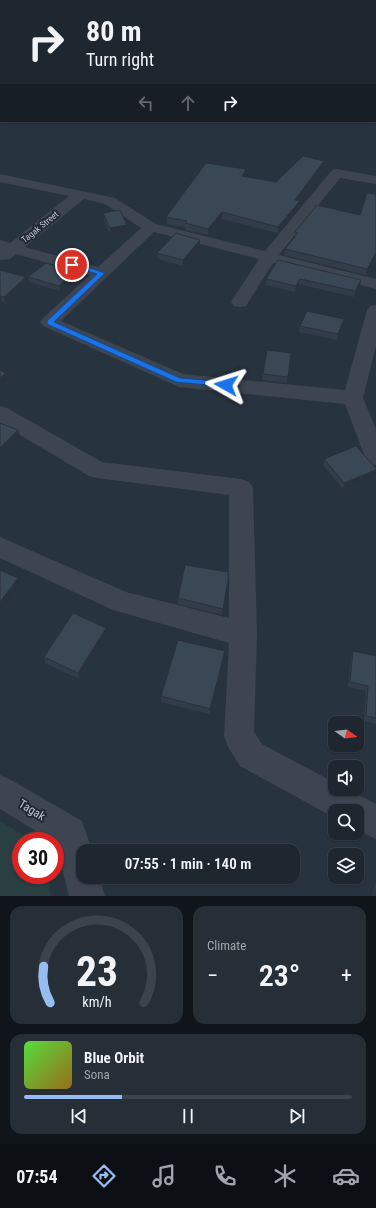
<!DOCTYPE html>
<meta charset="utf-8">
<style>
body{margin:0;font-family:"Roboto Condensed",sans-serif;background:#262e38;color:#f1f3f6;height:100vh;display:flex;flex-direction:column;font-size:15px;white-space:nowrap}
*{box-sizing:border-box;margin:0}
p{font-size:13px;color:#a1a5ab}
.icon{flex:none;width:22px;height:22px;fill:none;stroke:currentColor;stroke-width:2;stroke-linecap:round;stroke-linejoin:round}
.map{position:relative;height:896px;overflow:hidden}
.side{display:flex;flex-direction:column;gap:10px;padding:10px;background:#10151a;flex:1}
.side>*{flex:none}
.hud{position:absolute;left:0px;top:0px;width:376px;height:122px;box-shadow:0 1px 3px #0004,0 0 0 1px #3c434c;background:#1e2630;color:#f1f3f6;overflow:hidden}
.needle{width:26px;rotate:105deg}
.tools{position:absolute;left:328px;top:716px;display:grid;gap:8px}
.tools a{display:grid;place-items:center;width:36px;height:36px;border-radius:8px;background:#1e2630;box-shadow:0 1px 3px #0004,0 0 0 1px #3c434c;font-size:20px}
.speed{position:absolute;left:12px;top:832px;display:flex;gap:8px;font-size:20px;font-weight:700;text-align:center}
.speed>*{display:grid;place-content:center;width:52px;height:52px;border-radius:50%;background:#1e2630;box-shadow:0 1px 3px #0004,0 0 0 1px #3c434c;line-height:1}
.speed .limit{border:6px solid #d22;background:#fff;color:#111}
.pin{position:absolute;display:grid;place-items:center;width:34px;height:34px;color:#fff;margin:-17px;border:2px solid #fff;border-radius:50%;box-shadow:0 1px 4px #0007}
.me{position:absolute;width:44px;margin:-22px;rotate:276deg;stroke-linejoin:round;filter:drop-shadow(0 0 3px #0008)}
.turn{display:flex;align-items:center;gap:14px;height:84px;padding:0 20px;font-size:18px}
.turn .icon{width:52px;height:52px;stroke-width:2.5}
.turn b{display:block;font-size:28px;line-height:34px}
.lanes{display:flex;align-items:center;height:38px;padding:0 20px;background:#0003;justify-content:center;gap:20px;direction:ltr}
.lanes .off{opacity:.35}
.big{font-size:30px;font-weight:600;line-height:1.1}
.side .tile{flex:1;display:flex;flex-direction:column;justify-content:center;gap:6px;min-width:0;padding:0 14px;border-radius:12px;background:#262e38}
.side .dial{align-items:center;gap:0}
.dial svg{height:104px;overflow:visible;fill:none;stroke:#3c434c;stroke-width:7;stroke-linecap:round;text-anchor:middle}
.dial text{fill:#f1f3f6;stroke:none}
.song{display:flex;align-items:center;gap:12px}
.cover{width:48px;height:48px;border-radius:6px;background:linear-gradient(135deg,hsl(110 70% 55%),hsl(40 70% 35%))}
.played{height:4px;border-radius:2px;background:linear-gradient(90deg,#96bcf1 30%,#3c434c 30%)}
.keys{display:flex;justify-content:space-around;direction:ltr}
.heat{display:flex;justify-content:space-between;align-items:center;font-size:22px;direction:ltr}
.side .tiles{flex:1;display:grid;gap:10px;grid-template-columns:1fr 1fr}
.tile:last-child{grid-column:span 2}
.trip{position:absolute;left:76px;top:844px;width:224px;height:40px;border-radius:12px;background:#1e2630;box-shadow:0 1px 3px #0004,0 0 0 1px #3c434c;font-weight:600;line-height:40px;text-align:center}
.menu{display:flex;height:64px;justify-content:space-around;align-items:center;background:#0c0f13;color:#a1a5ab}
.menu .icon{width:28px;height:28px}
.menu .on{color:#96bcf1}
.menu b{font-size:18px;color:#f1f3f6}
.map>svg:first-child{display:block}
.green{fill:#2a3f41}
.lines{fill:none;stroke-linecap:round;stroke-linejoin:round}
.minor{fill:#3c4550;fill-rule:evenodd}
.wall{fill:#323d49}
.shaded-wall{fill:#29323c}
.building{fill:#3a4755;stroke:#29323c}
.route{fill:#1a73e8;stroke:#114b97}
.labels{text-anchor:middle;stroke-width:4;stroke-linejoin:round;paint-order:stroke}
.far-street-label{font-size:9px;fill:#b9c0ca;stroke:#212a35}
.near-street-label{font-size:12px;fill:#b9c0ca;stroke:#212a35}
</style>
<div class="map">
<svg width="376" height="896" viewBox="0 0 376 896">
<rect width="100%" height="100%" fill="#283340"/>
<polygon class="green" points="0,821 33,841 21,841 21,875 47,875 51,896 0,896"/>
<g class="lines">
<g class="minor">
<polygon points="191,0 200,0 191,1"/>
<rect x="0" y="32" width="1" height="6"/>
<rect x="0" y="102" width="1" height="8"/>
<rect x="375" y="104" width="1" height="8"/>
<path d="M 337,169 L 376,176 L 376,184 L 340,178 L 279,255 L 376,279 L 376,289 L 273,263 L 246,306 L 240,307 L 234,306 L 231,302 L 259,259 L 154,232 L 61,321 L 183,374 L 345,390 L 367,310 L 370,306 L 376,305 L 376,346 L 363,398 L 376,429 L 376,465 L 368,463 L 365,457 L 345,404 L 179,387 L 43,326 L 40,322 L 43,318 L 90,275 L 16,254 L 10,259 L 0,260 L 0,240 L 10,243 L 69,196 L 0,182 L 0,174 L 115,198 L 156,224 L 265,251 L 332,170 ZM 84,199 L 105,204 L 141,228 L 98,267 L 25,247 Z"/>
<polygon points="0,406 7,408 102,462 241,479 249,482 253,488 257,634 254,732 262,744 335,783 335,789 347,789 376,804 376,839 357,830 357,811 335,811 335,818 240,766 228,747 224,736 229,643 113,610 0,558 0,537 126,592 229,618 229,495 97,478 89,476 0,423"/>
<polygon points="0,775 11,780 82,821 92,851 83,851 83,877 99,877 105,896 69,896 55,841 52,841 0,809"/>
</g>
</g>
<g class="wall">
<polygon points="323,167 299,201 299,207 278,233 222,219 208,235 185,230 185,227 167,224 166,217 246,169 246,175 245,177 276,182"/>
<polygon points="103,213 127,225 127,231 110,234 104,219"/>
<polygon points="295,232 376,256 366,275 284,255 285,249 295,237"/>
<polygon points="200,240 200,245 183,266 158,259 157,253"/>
<polygon points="278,260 360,286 354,297 299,284 295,292 266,285 266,279"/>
<polygon points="0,270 27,283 5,303 2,302 0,303"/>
<polygon points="74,272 75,277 60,291 29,282 28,277"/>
<polygon points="344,319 343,326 337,340 299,332 300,326"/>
<polygon points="291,353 287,383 262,380 263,374"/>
<polygon points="324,459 376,475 343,489 323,465"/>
<polygon points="228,581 228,587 222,615 178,604 178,598"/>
<polygon points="106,628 107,633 79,679 45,663 44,657"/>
<polygon points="225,651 225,657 210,714 161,702 161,696"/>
<polygon points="353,651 376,656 376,724 364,721 366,691 348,687 351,656"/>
<polygon points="376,882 376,896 372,896"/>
</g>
<g class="shaded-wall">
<polygon points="324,161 323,167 295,206 295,200"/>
<polygon points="246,169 246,175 241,183 242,176"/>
<polygon points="300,201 299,207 278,233 278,227"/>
<polygon points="222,212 222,219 208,235 208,229"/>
<polygon points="127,225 127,231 110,234 110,228"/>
<polygon points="200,240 200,245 183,266 183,260"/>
<polygon points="376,253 376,256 366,275 367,269"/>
<polygon points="74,272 75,277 60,291 59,286"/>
<polygon points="26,277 27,283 5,303 4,297"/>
<polygon points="300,279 299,284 295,292 296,286"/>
<polygon points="361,280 360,286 354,297 355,291"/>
<polygon points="0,296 1,296 2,302 0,303"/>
<polygon points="344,319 343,326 337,340 338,334"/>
<polygon points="6,373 8,379 0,385 0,378"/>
<polygon points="18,430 20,436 0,456 0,448"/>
<polygon points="376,470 376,475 343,489 344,483"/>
<polygon points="18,578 20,584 0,611 0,602"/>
<polygon points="228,581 228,587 222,615 223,609"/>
<polygon points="106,628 107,633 79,679 78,673"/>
<polygon points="225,651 225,657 210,714 210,709"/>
</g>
<g class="building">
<polygon points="303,156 324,161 295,200 300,201 278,227 222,212 208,229 185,223 187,221 166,217 206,163 246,169 242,176 276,182"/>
<polygon points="367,193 376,194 376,253 367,269 285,249 298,233 295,232 317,205 360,215"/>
<polygon points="120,210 127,225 110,228 103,213"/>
<polygon points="176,233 200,240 183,260 157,253"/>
<polygon points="278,260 361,280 355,291 300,279 296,286 266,279"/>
<polygon points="46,263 74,272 59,286 28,277"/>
<polygon points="0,270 26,277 4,297 1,296 0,296"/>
<polygon points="307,311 344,319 338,334 300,326"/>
<polygon points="267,350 291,353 288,377 263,374"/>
<polygon points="0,370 6,373 0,378"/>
<polygon points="0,423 18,430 0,448"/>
<polygon points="356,446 376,468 376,470 344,483 324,459"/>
<polygon points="185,565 228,572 228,581 223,609 178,598"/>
<polygon points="0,570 18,578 0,602"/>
<polygon points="73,613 106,628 78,673 44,657"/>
<polygon points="178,640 225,651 210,709 161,696"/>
<polygon points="353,651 376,656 376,718 366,716 368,686 350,682"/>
<polygon points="376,889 376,896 374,896"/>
</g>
<polygon class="route" points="70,263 75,263 105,273 54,322 180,378 226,382 229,383 230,385 229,387 176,382 47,324 47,321 97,274 70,266"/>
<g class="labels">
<g class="far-street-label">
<text transform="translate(40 227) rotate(-39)" y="3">Tagak Street</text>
</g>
<g class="near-street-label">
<text transform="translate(32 810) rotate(31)" y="4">Tagak</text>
</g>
</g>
</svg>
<div class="tools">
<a><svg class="needle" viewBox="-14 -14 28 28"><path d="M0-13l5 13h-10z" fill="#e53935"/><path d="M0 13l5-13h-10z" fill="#a1a5ab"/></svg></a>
<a><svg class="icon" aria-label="sound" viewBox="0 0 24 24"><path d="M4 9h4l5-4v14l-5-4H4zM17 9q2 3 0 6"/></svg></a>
<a><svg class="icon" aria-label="search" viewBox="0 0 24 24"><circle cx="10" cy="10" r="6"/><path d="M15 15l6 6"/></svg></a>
<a><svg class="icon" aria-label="layers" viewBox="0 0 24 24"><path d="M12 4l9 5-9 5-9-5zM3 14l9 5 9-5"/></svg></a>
</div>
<div class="speed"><div class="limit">30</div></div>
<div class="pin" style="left:72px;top:265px;background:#d93025"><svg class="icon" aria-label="arrive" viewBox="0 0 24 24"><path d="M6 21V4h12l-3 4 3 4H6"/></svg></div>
<svg class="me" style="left:226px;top:385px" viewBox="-20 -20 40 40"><path d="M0-17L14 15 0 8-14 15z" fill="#1a73e8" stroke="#fff" stroke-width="4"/></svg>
<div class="trip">07:55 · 1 min · 140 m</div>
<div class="hud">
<div class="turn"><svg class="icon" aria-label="right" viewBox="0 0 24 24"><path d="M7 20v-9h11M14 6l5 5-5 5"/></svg><div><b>80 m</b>Turn right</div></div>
<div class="lanes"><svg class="icon off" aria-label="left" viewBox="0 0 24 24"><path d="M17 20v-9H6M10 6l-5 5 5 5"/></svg><svg class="icon off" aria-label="ahead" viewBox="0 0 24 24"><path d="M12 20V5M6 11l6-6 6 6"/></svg><svg class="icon" aria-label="right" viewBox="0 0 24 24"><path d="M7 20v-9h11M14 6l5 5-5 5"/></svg></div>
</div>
</div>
<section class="side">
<div class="tiles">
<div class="tile dial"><svg viewBox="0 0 100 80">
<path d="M14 69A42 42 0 1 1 86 69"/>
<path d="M14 69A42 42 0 0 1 9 41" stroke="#96bcf1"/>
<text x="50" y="56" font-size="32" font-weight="700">23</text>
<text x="50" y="72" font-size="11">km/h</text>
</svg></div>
<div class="tile"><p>Climate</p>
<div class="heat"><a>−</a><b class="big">23°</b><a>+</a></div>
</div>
<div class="tile">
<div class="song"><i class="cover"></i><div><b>Blue Orbit</b><p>Sona</p></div></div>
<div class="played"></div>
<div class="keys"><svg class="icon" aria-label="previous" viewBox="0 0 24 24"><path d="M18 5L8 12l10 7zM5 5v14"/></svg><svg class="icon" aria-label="pause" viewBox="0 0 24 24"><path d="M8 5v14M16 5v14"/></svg><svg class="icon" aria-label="next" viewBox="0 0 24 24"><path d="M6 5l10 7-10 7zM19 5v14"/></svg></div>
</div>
</div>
</section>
<nav class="menu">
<b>07:54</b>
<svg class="icon on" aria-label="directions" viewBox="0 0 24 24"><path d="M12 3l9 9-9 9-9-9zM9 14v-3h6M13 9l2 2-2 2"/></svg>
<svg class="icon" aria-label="music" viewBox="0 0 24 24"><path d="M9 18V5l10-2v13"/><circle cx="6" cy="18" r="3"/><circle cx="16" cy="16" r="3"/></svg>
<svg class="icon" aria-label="phone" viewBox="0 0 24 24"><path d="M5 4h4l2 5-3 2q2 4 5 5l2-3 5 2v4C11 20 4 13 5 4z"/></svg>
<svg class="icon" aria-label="climate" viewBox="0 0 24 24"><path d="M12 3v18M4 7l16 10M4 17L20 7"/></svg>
<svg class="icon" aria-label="car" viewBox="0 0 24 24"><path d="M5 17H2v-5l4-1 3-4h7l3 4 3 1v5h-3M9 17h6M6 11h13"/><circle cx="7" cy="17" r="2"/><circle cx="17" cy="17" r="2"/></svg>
</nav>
